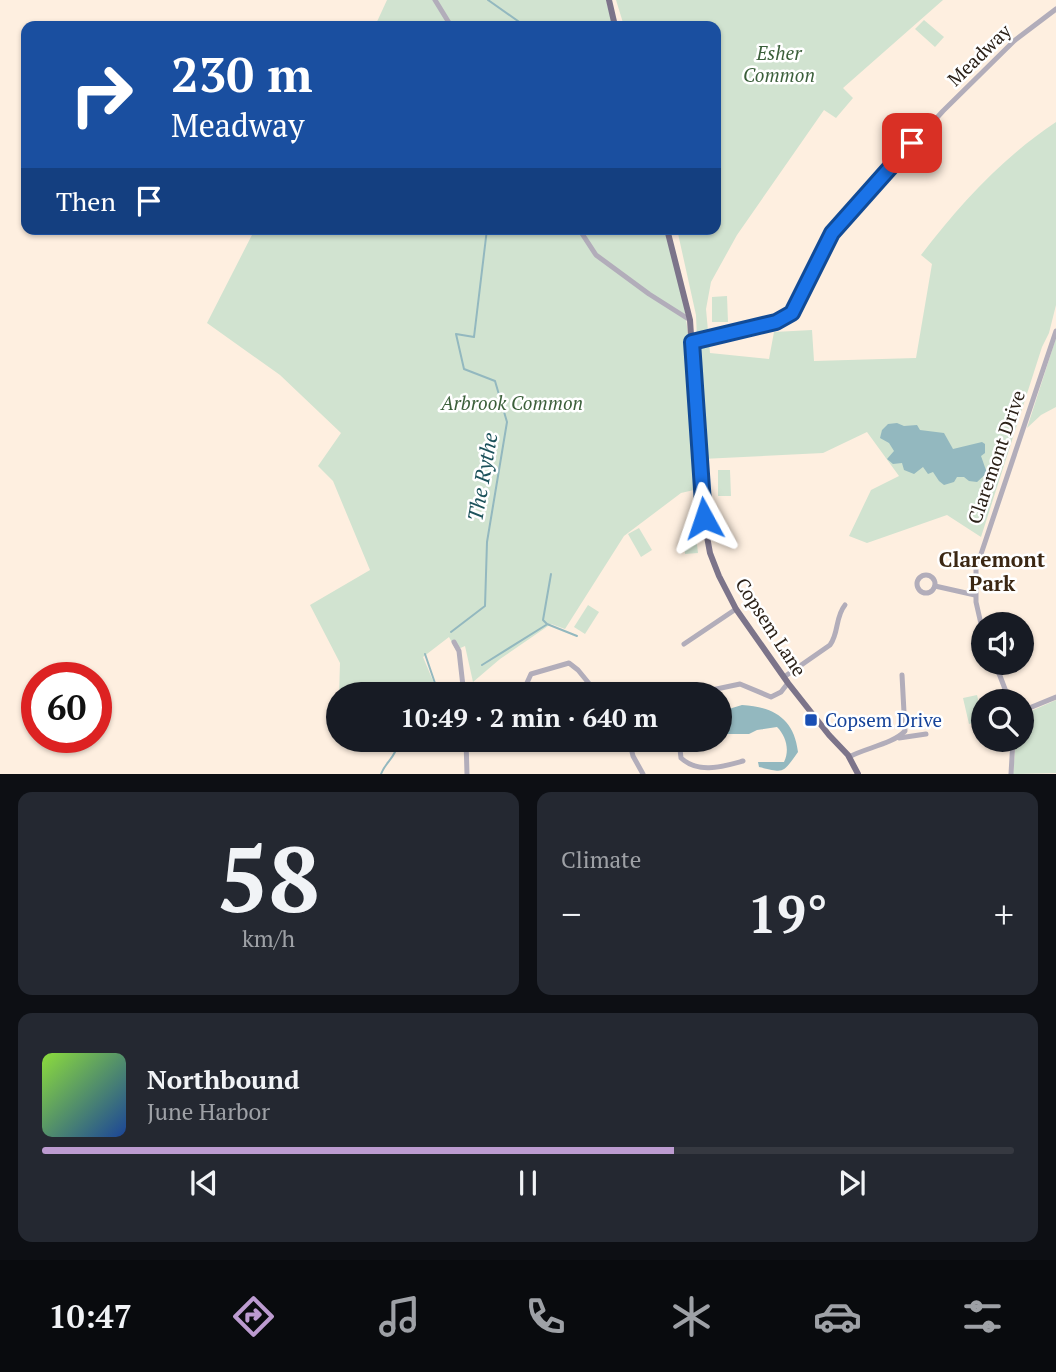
<!DOCTYPE html>
<meta charset="utf-8">
<style>
body{margin:0;font-family:"PT Serif",serif;background:#242831;color:#f1f3f6;height:100vh;display:flex;flex-direction:column;font-size:26px;white-space:nowrap}
*{box-sizing:border-box;margin:0}
p{font-size:23px;color:#9ea1a6}
.icon{flex:none;width:38px;height:38px;fill:none;stroke:currentColor;stroke-width:2;stroke-linecap:round;stroke-linejoin:round}
.map{position:relative;height:774px;overflow:hidden}
.drawer{display:flex;flex-direction:column;gap:18px;padding:18px;background:#0d0f14;flex:1}
.drawer>*{flex:none}
.hud{position:absolute;left:21px;top:21px;width:700px;height:214px;border-radius:14px;box-shadow:0 2px 5px #0004;background:#1a4fa0;color:#fff;overflow:hidden}
.buttons{position:absolute;left:971px;top:612px;display:grid;gap:14px}
.buttons a{display:grid;place-items:center;width:63px;height:63px;border-radius:50%;background:#171b24;box-shadow:0 2px 5px #0004;font-size:35px}
.speed{position:absolute;left:21px;top:662px;display:flex;gap:14px;font-size:35px;font-weight:700;text-align:center}
.speed>*{display:grid;place-content:center;width:91px;height:91px;border-radius:50%;background:#171b24;box-shadow:0 2px 5px #0004;line-height:1}
.speed .limit{border:10px solid #d22;background:#fff;color:#111}
.pin{position:absolute;display:grid;place-items:center;width:60px;height:60px;color:#fff;margin:-30px;border-radius:14px;box-shadow:0 4px 10px #0006}
.me{position:absolute;width:77px;margin:-38px;rotate:355deg;stroke-linejoin:round;filter:drop-shadow(0 0 5px #0008)}
.turn{display:flex;align-items:center;gap:24px;height:147px;padding:0 35px;font-size:32px}
.turn .icon{width:91px;height:91px;stroke-width:2.5}
.turn b{display:block;font-size:49px;line-height:60px}
.then{display:flex;align-items:center;height:66px;padding:0 35px;background:#0003;gap:14px;font-size:26px}
.big{font-size:52px;font-weight:700;line-height:1.1}
.drawer .widget{flex:1;display:flex;flex-direction:column;justify-content:center;gap:10px;min-width:0;padding:0 24px;border-radius:14px;background:#242831}
.drawer .dial{align-items:center;gap:0}
.dial b{font-size:91px;line-height:1}
.song{display:flex;align-items:center;gap:21px}
.cover{width:84px;height:84px;border-radius:10px;background:linear-gradient(135deg,hsl(90 70% 55%),hsl(220 70% 35%))}
.played{height:7px;border-radius:4px;background:linear-gradient(90deg,#bc9bd0 65%,#363941 65%)}
.keys{display:flex;justify-content:space-around;direction:ltr}
.heat{display:flex;justify-content:space-between;align-items:center;font-size:38px;direction:ltr}
.drawer .tiles{flex:1;display:grid;gap:18px;grid-template-columns:1fr 1fr}
.widget:last-child{grid-column:span 2}
.trip{position:absolute;left:326px;top:682px;width:406px;height:70px;border-radius:35px;background:#171b24;box-shadow:0 2px 5px #0004;font-weight:700;line-height:70px;text-align:center}
.menu{display:flex;height:112px;justify-content:space-around;align-items:center;background:#090b0e;color:#9ea1a6}
.menu .icon{width:49px;height:49px}
.menu .selected{color:#bc9bd0}
.menu b{font-size:32px;color:#f1f3f6}
.map>svg:first-child{display:block}
.green{fill:#d1e3d0}
.water{fill:#93b8bf}
.lines{fill:none;stroke-linecap:round;stroke-linejoin:round}
.stream{stroke:#93b8bf;stroke-width:2}
.minor{stroke:#b2adba;stroke-width:5}
.major{stroke:#7c748a;stroke-width:6}
.route-casing{stroke:#114b97;stroke-width:18}
.route{stroke:#1a73e8;stroke-width:12}
.transit-dot{fill:#1a4fb4;stroke:#fff;stroke-width:2.5}
.labels{text-anchor:middle;stroke-width:5;stroke-linejoin:round;paint-order:stroke}
.park-label{font-size:19px;font-style:italic;fill:#3b5f3a;stroke:#fff}
.street-label{font-size:19px;fill:#2b2118;stroke:#fff}
.transit-label{font-size:19px;fill:#164399;stroke:#fff;text-anchor:start}
.water-label{font-size:21px;font-style:italic;fill:#1c525b;stroke:#fff}
.neighbourhood-label{font-size:21px;font-weight:bold;fill:#3b2713;stroke:#fff}
</style>
<div class="map">
<svg width="1056" height="774" viewBox="0 0 1056 774">
<rect width="100%" height="100%" fill="#feefe0"/>
<g class="green">
<polygon points="387,0 606,0 613,26 375,26"/>
<path d="M 616,0 L 943,0 L 843,88 L 853,98 L 836,118 L 824,110 L 737,235 L 711,282 L 706,309 L 710,353 L 769,359 L 774,332 L 812,330 L 814,361 L 916,358 L 932,264 L 921,255 C 961,203 1001,159 1056,122 L 1056,305 L 1049,333 L 1042,347 L 981,537 L 947,515 L 867,543 L 849,536 L 871,490 L 899,476 L 867,432 L 823,453 L 702,459 L 696,315 L 677,229 L 716,229 L 716,26 L 624,26 Z"/>
<polygon points="924,20 944,37 935,47 915,29"/>
<polygon points="255,229 665,229 683,298 692,362 694,490 681,493 624,536 565,629 551,624 500,659 473,682 465,646 456,650 449,637 423,657 436,688 435,695 339,695 340,663 310,605 370,570 333,481 318,466 341,433 280,375 207,323"/>
<polygon points="727,296 728,322 712,322 712,297"/>
<polygon points="1056,338 1056,407 1041,415 1027,428"/>
<polygon points="718,470 730,470 731,496 718,496"/>
<polygon points="695,527 698,553 685,554 683,529"/>
<polygon points="639,528 652,550 641,557 628,534"/>
<polygon points="588,605 599,612 585,634 574,627"/>
<polygon points="977,695 983,720 969,724 963,698"/>
<polygon points="1056,700 1056,773 1013,774 1016,740 1022,740 1022,715"/>
</g>
<g class="water">
<polygon points="897,423 904,426 917,425 920,430 944,433 953,449 982,442 985,444 985,453 981,456 987,473 977,482 969,481 964,477 957,477 954,482 944,485 939,481 933,472 928,474 923,467 914,474 904,470 902,463 893,464 887,459 894,451 889,443 880,438 882,430 888,424"/>
<path d="M 742,705 C 773,707 794,718 798,752 C 782,774 785,773 759,767 L 758,762 L 784,762 C 790,750 786,736 777,727 L 757,730 L 749,734 L 719,734 L 719,712 Z"/>
</g>
<g class="lines">
<g class="stream">
<polyline points="488,0 525,26"/>
<polyline points="551,574 543,620 547,624 577,636"/>
<polyline points="451,632 485,606 487,542 507,422 495,381 464,369 456,334 474,337 487,229"/>
<polyline points="425,654 437,689 436,695"/>
<polyline points="482,665 546,625"/>
<path d="M 381,774 C 386,761 395,759 398,743 L 406,740"/>
</g>
<g class="minor">
<polyline points="435,0 451,26"/>
<polyline points="579,229 596,255 649,294 690,320"/>
<polyline points="692,342 776,322 792,313 820,253 840,224 943,111 1014,41 1056,9"/>
<circle cx="926" cy="584" r="9"/>
<polyline points="935,586 975,595"/>
<polyline points="984,637 976,602 976,569 1056,331"/>
<polyline points="454,642 459,651 464,695"/>
<polyline points="684,644 736,609"/>
<polyline points="995,663 1010,702"/>
<path d="M 784,677 L 830,645 C 839,633 835,617 845,605"/>
<polyline points="528,695 526,685 531,674 569,663 578,670 596,692"/>
<polyline points="702,695 707,691 740,684 771,697 781,692 788,683"/>
<polyline points="1022,711 1056,697"/>
<polyline points="899,738 926,734"/>
<polyline points="466,740 467,774"/>
<polyline points="629,740 633,756 643,774"/>
<path d="M 679,740 L 681,758 C 699,774 721,767 743,761"/>
<polyline points="466,748 487,747 500,740"/>
<path d="M 849,757 C 865,748 893,744 905,731 L 902,675"/>
<polyline points="1011,774 1013,740"/>
</g>
<g class="major">
<polyline points="609,0 615,26"/>
<polyline points="667,229 690,320 703,515 710,553 719,576 736,609 788,683 829,735 848,755 858,774"/>
</g>
</g>
<g class="lines">
<defs>
<polyline id="route" points="704,518 692,342 776,322 792,313 832,233 912,143"/>
</defs>
<use href="#route" class="route-casing"/>
<use href="#route" class="route"/>
</g>
<rect class="transit-dot" x="804" y="713" width="14" height="14" rx="3.5"/>
<g class="labels">
<g class="park-label">
<text x="779" y="60">Esher<tspan x="779" dy="22">Common</tspan></text>
<text x="512" y="410">Arbrook Common</text>
</g>
<g class="street-label">
<text transform="translate(979 55) rotate(-44)" y="7">Meadway</text>
<text transform="translate(996 457) rotate(-71)" y="7">Claremont Drive</text>
<text transform="translate(771 627) rotate(57)" y="7">Copsem Lane</text>
</g>
<g class="transit-label">
<text x="825" y="727">Copsem Drive</text>
</g>
<g class="water-label">
<text transform="translate(483 477) rotate(-80)" y="7">The Rythe</text>
</g>
<g class="neighbourhood-label">
<text x="992" y="567">Claremont<tspan x="992" dy="24">Park</tspan></text>
</g>
</g>
</svg>
<div class="buttons">
<a><svg class="icon" aria-label="sound" viewBox="0 0 24 24"><path d="M4 9h4l5-4v14l-5-4H4zM17 9q2 3 0 6"/></svg></a>
<a><svg class="icon" aria-label="search" viewBox="0 0 24 24"><circle cx="10" cy="10" r="6"/><path d="M15 15l6 6"/></svg></a>
</div>
<div class="speed"><div class="limit">60</div></div>
<div class="pin" style="left:912px;top:143px;background:#d93025"><svg class="icon" aria-label="arrive" viewBox="0 0 24 24"><path d="M6 21V4h12l-3 4 3 4H6"/></svg></div>
<svg class="me" style="left:704px;top:518px" viewBox="-20 -20 40 40"><path d="M0-17L14 15 0 8-14 15z" fill="#1a73e8" stroke="#fff" stroke-width="4"/></svg>
<div class="trip">10:49 · 2 min · 640 m</div>
<div class="hud">
<div class="turn"><svg class="icon" aria-label="right" viewBox="0 0 24 24"><path d="M7 20v-9h11M14 6l5 5-5 5"/></svg><div><b>230 m</b>Meadway</div></div>
<div class="then">Then<svg class="icon" aria-label="arrive" viewBox="0 0 24 24"><path d="M6 21V4h12l-3 4 3 4H6"/></svg></div>
</div>
</div>
<section class="drawer">
<div class="tiles">
<div class="widget dial"><b>58</b><p>km/h</p></div>
<div class="widget"><p>Climate</p>
<div class="heat"><a>−</a><b class="big">19°</b><a>+</a></div>
</div>
<div class="widget">
<div class="song"><i class="cover"></i><div><b>Northbound</b><p>June Harbor</p></div></div>
<div class="played"></div>
<div class="keys"><svg class="icon" aria-label="previous" viewBox="0 0 24 24"><path d="M18 5L8 12l10 7zM5 5v14"/></svg><svg class="icon" aria-label="pause" viewBox="0 0 24 24"><path d="M8 5v14M16 5v14"/></svg><svg class="icon" aria-label="next" viewBox="0 0 24 24"><path d="M6 5l10 7-10 7zM19 5v14"/></svg></div>
</div>
</div>
</section>
<nav class="menu">
<b>10:47</b>
<svg class="icon selected" aria-label="directions" viewBox="0 0 24 24"><path d="M12 3l9 9-9 9-9-9zM9 14v-3h6M13 9l2 2-2 2"/></svg>
<svg class="icon" aria-label="music" viewBox="0 0 24 24"><path d="M9 18V5l10-2v13"/><circle cx="6" cy="18" r="3"/><circle cx="16" cy="16" r="3"/></svg>
<svg class="icon" aria-label="phone" viewBox="0 0 24 24"><path d="M5 4h4l2 5-3 2q2 4 5 5l2-3 5 2v4C11 20 4 13 5 4z"/></svg>
<svg class="icon" aria-label="climate" viewBox="0 0 24 24"><path d="M12 3v18M4 7l16 10M4 17L20 7"/></svg>
<svg class="icon" aria-label="car" viewBox="0 0 24 24"><path d="M5 17H2v-5l4-1 3-4h7l3 4 3 1v5h-3M9 17h6M6 11h13"/><circle cx="7" cy="17" r="2"/><circle cx="17" cy="17" r="2"/></svg>
<svg class="icon" aria-label="filters" viewBox="0 0 24 24"><path d="M4 7h16M4 17h16"/><circle cx="9" cy="7" r="2"/><circle cx="15" cy="17" r="2"/></svg>
</nav>
